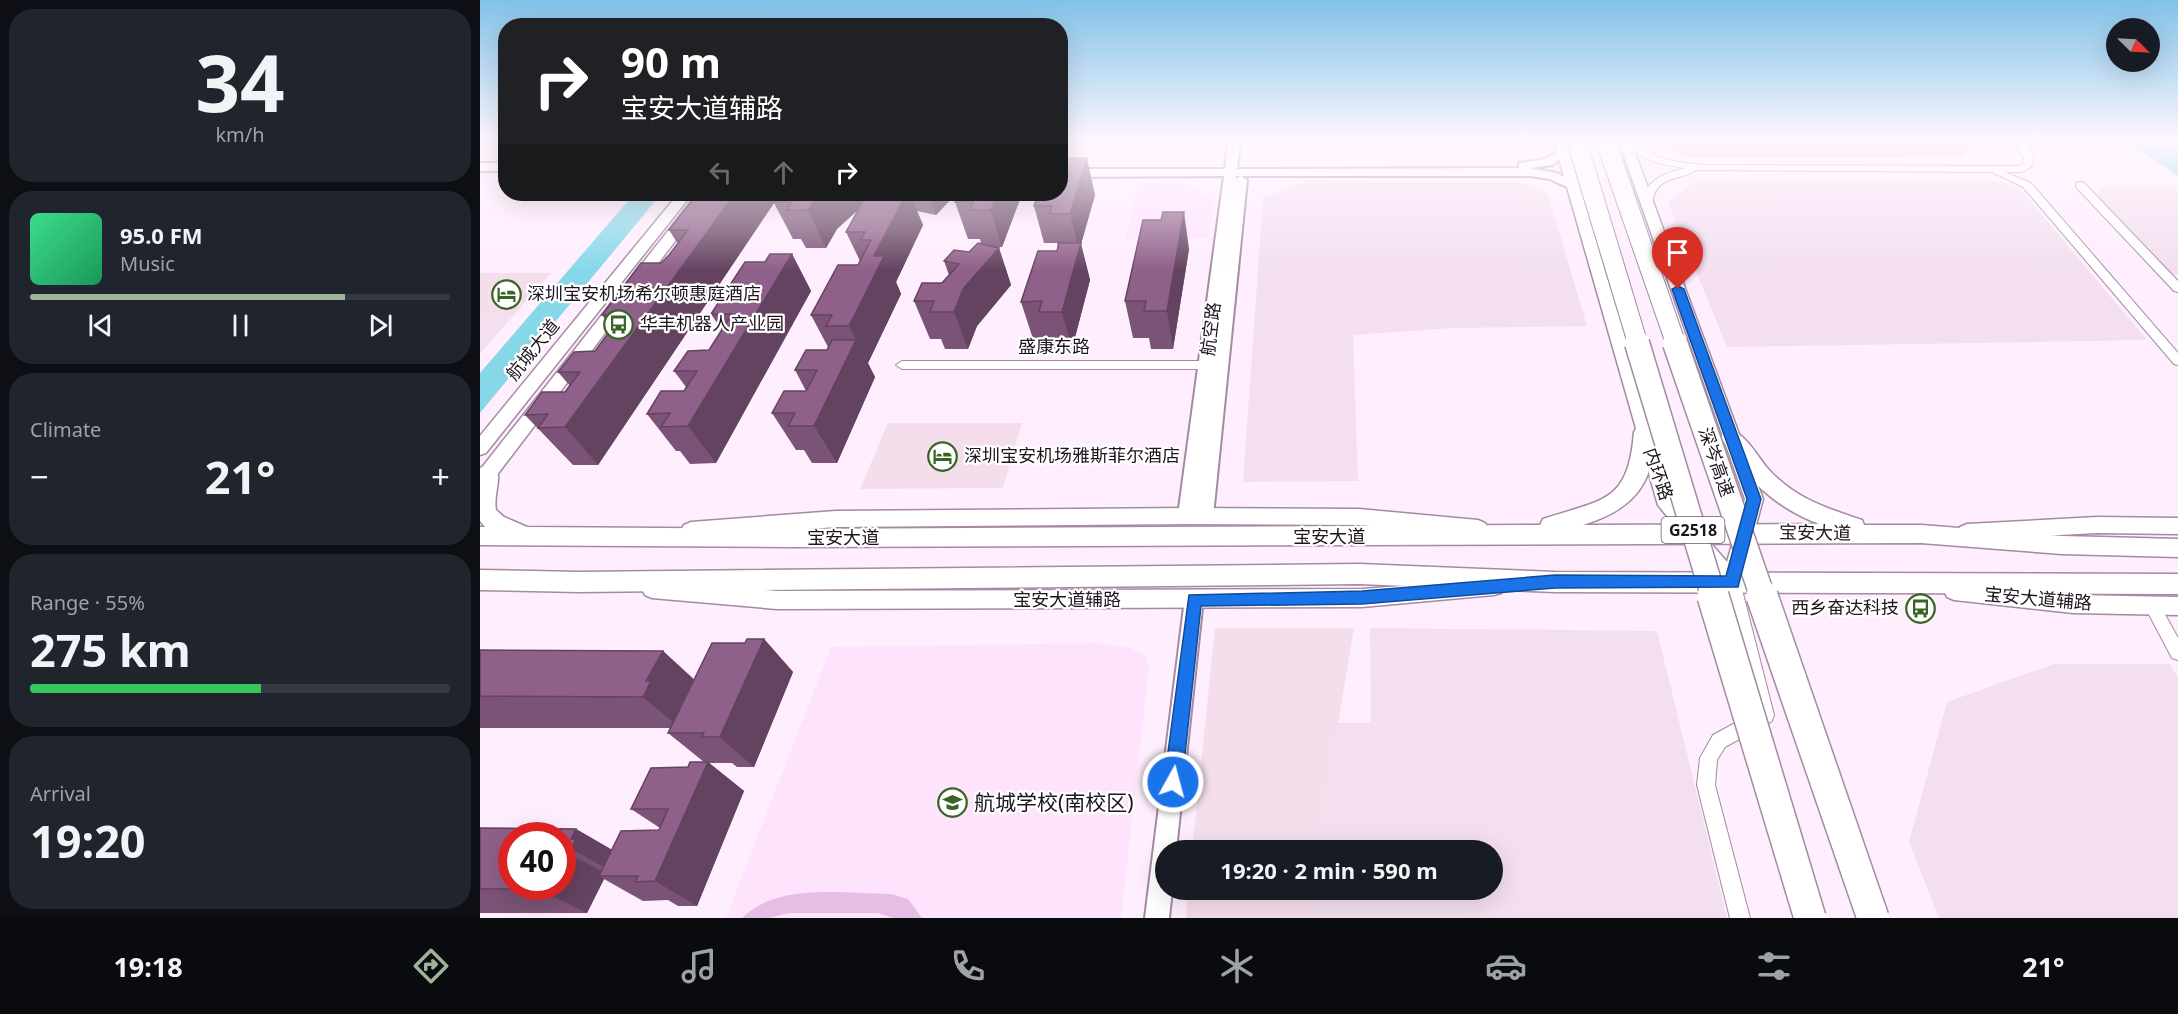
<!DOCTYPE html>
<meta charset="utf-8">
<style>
body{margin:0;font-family:"Noto Sans","Noto Sans SC",sans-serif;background:#20242c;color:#f1f3f6;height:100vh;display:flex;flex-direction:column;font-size:22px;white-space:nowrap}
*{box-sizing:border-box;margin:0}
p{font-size:20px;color:#9ea1a6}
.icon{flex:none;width:33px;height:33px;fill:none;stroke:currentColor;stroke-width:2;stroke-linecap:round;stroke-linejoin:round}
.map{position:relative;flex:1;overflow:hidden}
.details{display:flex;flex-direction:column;gap:9px;padding:9px;background:#0d0f14;width:480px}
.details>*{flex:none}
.hud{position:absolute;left:18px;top:18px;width:570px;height:183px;border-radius:24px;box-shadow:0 6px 24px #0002;background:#202124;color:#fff;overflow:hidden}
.needle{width:39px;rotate:114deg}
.tools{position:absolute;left:1626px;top:18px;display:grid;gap:12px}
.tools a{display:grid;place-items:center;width:54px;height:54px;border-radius:50%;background:#171b24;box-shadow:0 6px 24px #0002;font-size:30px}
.speed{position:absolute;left:18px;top:822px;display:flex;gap:12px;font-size:30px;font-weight:700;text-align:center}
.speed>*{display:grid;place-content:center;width:78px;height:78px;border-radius:50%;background:#171b24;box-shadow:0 6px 24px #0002;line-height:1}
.speed .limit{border:9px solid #d22;background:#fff;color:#111}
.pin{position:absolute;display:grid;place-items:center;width:51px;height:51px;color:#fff;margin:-62px -26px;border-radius:50% 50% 50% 0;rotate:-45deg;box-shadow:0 0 6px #0007}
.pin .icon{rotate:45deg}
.me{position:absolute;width:66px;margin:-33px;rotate:7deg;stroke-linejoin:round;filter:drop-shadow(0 0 4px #0008)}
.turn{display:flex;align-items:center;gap:21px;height:126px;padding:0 24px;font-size:27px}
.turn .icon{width:78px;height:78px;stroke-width:2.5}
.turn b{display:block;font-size:42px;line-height:51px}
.lanes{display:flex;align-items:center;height:57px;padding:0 24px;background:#0003;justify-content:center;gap:30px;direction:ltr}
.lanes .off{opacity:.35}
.big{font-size:45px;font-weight:700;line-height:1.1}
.details .widget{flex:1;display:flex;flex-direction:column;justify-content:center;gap:9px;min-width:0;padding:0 21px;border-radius:24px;background:#20242c}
.details .dial{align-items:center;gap:0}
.dial b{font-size:78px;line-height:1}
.song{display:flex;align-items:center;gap:18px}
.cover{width:72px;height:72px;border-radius:9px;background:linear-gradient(135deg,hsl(150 70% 55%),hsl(150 70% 35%))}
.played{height:6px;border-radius:3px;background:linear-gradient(90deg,#9eb398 75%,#363941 75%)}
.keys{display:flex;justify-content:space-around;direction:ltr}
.heat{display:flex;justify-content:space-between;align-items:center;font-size:33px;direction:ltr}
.charge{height:9px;border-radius:4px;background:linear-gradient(90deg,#34c759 55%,#363941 0)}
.trip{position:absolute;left:675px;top:840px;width:348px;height:60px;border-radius:30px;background:#171b24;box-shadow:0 6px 24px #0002;font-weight:700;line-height:60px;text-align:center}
.tabs{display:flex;height:96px;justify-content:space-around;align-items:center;background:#090b0e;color:#9ea1a6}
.tabs .icon{width:42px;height:42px}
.tabs .current{color:#9eb398}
.tabs b{font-size:27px;color:#f1f3f6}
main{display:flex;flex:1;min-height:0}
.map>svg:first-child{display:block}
.commercial{fill:#f5deeb}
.industrial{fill:#f3dfef}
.built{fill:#fee3fd}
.green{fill:#e6bee5}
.water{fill:#86d8e9}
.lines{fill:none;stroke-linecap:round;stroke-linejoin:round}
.minor-casing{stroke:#a48aa3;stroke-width:2}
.tertiary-casing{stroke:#a48aa3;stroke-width:4}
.secondary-casing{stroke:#a48aa3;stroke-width:3}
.primary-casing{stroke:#a48aa3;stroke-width:3}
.minor{fill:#fff;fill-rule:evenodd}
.tertiary{fill:#fff;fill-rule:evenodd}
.secondary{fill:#fff;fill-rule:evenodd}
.primary{fill:#fff;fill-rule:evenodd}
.motorway-bridge-far2-casing{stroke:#a48aa3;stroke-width:21;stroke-linecap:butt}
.motorway-bridge-far1-casing{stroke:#a48aa3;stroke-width:27;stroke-linecap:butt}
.motorway-bridge-casing{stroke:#a48aa3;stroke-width:34;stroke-linecap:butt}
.motorway-bridge-far2{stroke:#fff;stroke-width:19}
.motorway-bridge-far1{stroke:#fff;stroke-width:24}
.motorway-bridge{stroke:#fff;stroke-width:31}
.wall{fill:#7b5376;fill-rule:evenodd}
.shaded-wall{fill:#644360}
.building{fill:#8f6089;stroke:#644360;stroke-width:1.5}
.route{fill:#1a73e8;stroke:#114b97;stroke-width:1.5}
.labels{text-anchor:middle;stroke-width:4.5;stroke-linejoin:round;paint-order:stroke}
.shield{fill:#fff;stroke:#625a62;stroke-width:1.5}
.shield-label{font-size:16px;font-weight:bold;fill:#1e141e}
.poi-label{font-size:18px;fill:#1e141e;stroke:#fff;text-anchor:start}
.street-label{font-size:18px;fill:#1e141e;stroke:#fff}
.near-poi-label{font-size:21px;fill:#1e141e;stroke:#fff;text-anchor:start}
</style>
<main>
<section class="details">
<div class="widget dial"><b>34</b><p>km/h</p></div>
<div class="widget">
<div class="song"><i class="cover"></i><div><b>95.0 FM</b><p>Music</p></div></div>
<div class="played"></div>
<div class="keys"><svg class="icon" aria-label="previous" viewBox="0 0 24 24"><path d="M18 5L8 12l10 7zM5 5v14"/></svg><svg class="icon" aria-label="pause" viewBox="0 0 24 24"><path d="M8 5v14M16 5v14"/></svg><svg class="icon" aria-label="next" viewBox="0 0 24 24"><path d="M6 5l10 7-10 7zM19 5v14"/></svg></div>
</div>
<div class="widget"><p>Climate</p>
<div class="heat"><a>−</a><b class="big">21°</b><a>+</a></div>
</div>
<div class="widget"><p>Range · 55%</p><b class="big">275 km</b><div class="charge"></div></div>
<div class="widget"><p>Arrival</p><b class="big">19:20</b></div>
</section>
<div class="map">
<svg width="1698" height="918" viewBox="0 0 1698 918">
<rect width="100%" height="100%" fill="#ffeefe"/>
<g class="commercial">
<polygon points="786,142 1050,142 1032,155 809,155"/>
<polygon points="0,273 71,273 34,315 0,315"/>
<polygon points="408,423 542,423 523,488 380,489"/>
<polygon points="735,628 874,628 837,850 712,850"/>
<polygon points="708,890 831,890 826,918 706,918"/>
</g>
<g class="industrial">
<rect x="0" y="142" width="25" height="16"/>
<polygon points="581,142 734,142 709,154 581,155"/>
<polygon points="826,181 1040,182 1068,194 1107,326 972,328 873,335 878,481 763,482 783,199"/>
<polygon points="1215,181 1521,181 1540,189 1667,340 1247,347 1188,203"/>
<polygon points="1622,188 1695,188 1698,190 1698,275 1692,275 1617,196"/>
<polygon points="0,315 34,315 0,354"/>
<polygon points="890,628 1177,631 1247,918 826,918 831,890 1012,890 1012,850 837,850 858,723 891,723"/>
<polygon points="1574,664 1690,664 1698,678 1698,918 1459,918 1429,842 1467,702"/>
</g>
<g class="built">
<polygon points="659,182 704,182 733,200 729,238 646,239"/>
<polygon points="619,643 650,648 665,655 669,667 641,918 246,918 351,647"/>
</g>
<g class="green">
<polygon points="1165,142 1501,142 1482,157 1209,158"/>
<path d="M 411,894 L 428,899 L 442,918 L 413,918 L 398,913 L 309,913 L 289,918 L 262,918 C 298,882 364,894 411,894 Z"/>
</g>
<g class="water">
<polygon points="1646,142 1698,143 1698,176"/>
<polygon points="154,194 181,194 0,413 0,373"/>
</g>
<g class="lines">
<defs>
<g id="minor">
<path d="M 1144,142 C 1158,142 1166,152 1179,157 C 1193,162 1208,163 1222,165 L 1539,166 L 1543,164 L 1544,159 L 1536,142 L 1546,142 L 1554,159 L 1551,167 L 1541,172 L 1525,172 L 1551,183 L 1698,353 L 1698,365 L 1694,364 L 1543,187 L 1512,172 L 1216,170 C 1198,182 1176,174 1172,204 L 1167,207 L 1162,204 C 1165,180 1184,173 1205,168 C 1182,165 1160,160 1144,142 Z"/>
<polygon points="1600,182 1604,183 1698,281 1698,292 1694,291 1596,187 1596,183"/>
<polygon points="422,361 726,361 732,365 726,369 422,369 416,365"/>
<polygon points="1252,576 1257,578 1260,582 1294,715 1292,721 1245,747 1237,760 1235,785 1270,918 1250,918 1217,785 1220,758 1233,735 1277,711 1244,582 1247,578"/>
<polygon points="1672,598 1677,600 1698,638 1698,660 1692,658 1664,605 1667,600"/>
</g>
<g id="tertiary">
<polygon points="748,142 760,142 757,169 1039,168 1039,163 1065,159 1083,147 1089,151 1073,165 1050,168 1077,173 1099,186 1093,190 1070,179 1050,176 756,176 755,179 761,176 767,180 733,516 730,521 718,521 716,516 713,521 701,521 698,516 744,176 580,177 580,169 745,169"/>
<rect x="0" y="163" width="26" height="8"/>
<polygon points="714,591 721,593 723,599 696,850 686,850 686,890 692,890 689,918 665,918 705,599 707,593"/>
</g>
<g id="secondary">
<polygon points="1074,142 1086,142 1195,502 1247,562 1265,499 1139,142 1151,142 1283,499 1259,588 1252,590 1245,588 1178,505"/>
<polygon points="198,194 212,194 6,453 0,455 0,436"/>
<polygon points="217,194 231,194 7,488 0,490 0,470"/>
<polygon points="707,508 879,509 998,520 1005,523 1008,528 1005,533 998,536 879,525 707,524 356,527 211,538 204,535 201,530 204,525 211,522 356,511"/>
<polygon points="1617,517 1698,518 1698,534 1617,533 1487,540 1480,537 1477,532 1480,527 1487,524"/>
<polygon points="1014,579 1021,581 1024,587 1021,593 1014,595 882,607 297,609 172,598 165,595 162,589 165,583 172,580 297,591 882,589"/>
<polygon points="1474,582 1593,595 1698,597 1698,615 1593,613 1474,600 1467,597 1464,591 1467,585"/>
</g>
<g id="primary">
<path d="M 1164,424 L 1171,427 C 1175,434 1174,441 1173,449 C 1170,493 1142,513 1103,525 L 1339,524 C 1296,508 1263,477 1241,437 L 1244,432 C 1263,426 1277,457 1289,470 C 1316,499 1346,508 1382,520 L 1384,525 L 1441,525 L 1582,536 L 1698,539 L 1698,557 L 1582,554 L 1441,543 L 313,547 L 0,545 L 0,527 L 5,527 L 0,521 L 0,468 L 8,465 L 16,467 C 22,479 13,496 16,510 L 24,517 L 47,527 L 313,529 L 1060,525 L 1063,519 C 1123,499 1148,504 1154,432 L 1157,427 Z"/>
<polygon points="879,564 1075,572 1698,574 1698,594 1075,592 879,584 99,592 0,590 0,570 99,572"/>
</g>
</defs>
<use href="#minor" class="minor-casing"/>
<use href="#tertiary" class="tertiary-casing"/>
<use href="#secondary" class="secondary-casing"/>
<use href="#primary" class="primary-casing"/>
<use href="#minor" class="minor"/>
<use href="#tertiary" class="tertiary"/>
<use href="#secondary" class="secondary"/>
<use href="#primary" class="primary"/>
<defs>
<g id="motorway-bridge-far2">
<polyline points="1097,142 1158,344"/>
<polyline points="1126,142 1196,344"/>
</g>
<g id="motorway-bridge-far1">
<polyline points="1157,343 1234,598"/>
<polyline points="1195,343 1283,598"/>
</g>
<g id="motorway-bridge">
<polyline points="1233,596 1330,918"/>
<polyline points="1282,596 1393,918"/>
</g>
</defs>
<use href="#motorway-bridge-far2" class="motorway-bridge-far2-casing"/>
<use href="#motorway-bridge-far1" class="motorway-bridge-far1-casing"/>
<use href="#motorway-bridge" class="motorway-bridge-casing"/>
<use href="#motorway-bridge-far2" class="motorway-bridge-far2"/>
<use href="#motorway-bridge-far1" class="motorway-bridge-far1"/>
<use href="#motorway-bridge" class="motorway-bridge"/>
</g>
<g class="wall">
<rect x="823" y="142" width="40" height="2"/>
<polygon points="882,142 911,142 911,143"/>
<polygon points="936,142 1023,142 1023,144 936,143"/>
<polygon points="217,194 474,194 475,195 456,215 437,211 443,225 416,282 421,294 388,363 395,377 357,463 332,463 324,450 316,450 292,413 326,391 315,370 347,350 348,347 331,315 378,265 380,261 366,232 379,209 357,229 346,248 326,248 321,239 313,239 294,203 118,465 93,465 45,415 85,392 90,386 78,372 115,351 132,329 122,315 189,255 198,244 189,230"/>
<polygon points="542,194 522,247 515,247 519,248 531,285 497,326 488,349 465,349 461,339 450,339 434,301 462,283 469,275 464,261 489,252 501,244 500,239 488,239 475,202"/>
<polygon points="615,195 601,244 610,280 592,349 570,349 567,339 553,339 541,302 577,251 578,247 577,243 564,243 554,206"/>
<polygon points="709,249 693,349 671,349 669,338 653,338 645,301"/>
<polygon points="312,254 331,291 236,463 210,464 200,451 196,451 167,414 204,391 206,387 194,371 229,350 242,330 231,314 285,262"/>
<path d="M 267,639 L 284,639 L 313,672 L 274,767 L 257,767 L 252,763 L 229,763 L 264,791 L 217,906 L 198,906 L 188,900 L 163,901 L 124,879 L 107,913 L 0,913 L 0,828 L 96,829 L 132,850 L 141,831 L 179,830 L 180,828 L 151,809 L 171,768 L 208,767 L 210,762 L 224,762 L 188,733 L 191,728 L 0,728 L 0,650 L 183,651 L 214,680 L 232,643 L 265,643 ZM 32,836 L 82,836 L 82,886 L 32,886 Z"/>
</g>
<g class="shaded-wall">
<polygon points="607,158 615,195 601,244 610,280 592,349 582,312 599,250 590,214"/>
<polygon points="255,194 300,194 118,465 85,427"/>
<polygon points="339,194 392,194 393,196 357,229 346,248 328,210"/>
<polygon points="426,194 430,194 443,225 416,282 421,294 388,363 369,326 394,256"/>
<polygon points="448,194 474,194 475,195 456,215"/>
<polygon points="517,194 542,194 522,247 511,210"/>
<polygon points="704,212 709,249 693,349 687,311"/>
<polygon points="519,248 531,285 497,326 488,349 474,312 483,289"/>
<polygon points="312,254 331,291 236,463 208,426"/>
<polygon points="376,340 395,377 357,463 334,426"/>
<polygon points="284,639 313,672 274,767 240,737"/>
<polygon points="183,651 218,683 200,728 163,697 166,681"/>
<polygon points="228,762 264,791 217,906 175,881"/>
<polygon points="96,829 141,855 137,874 91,849 91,839"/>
<polygon points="82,850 127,874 119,876 124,879 107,913 58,889 60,886 82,886"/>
</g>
<g class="building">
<polygon points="587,158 607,158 590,214 569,214 572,206 554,206 558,194 580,194 580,165 585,165"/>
<polygon points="217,194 255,194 85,427 58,428 68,414 45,415 62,392 85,392 100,372 78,372 94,352 115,351 142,315 122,315 161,263 181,263 189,255 208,230 189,230"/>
<polygon points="300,194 339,194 328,210 307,210 312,202 294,202"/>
<polygon points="387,194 426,194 394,256 404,256 369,326 346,326 352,315 331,315 358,265 378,265 391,240 381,240 385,232 366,232"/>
<polygon points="479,194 517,194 511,210 490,210 493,201 475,202"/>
<polygon points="683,212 704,212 687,311 664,311 666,301 645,301 663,220 681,220"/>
<polygon points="498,243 519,248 483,289 474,312 450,312 454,301 434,301 442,283 462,283 479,264 464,261 474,250 489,252"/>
<polygon points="579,243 601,243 582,312 559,312 562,301 541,302 558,251 577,251"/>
<polygon points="290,254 312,254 208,426 181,427 190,413 167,414 181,391 204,391 217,371 194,371 208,351 229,350 252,314 231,314 265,262 285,262"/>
<polygon points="352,340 376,340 334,426 308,426 315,413 292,413 304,391 326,391 337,370 315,370 326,350 347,350"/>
<polygon points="267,639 284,639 240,737 222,737 224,733 188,733 232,643 265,643"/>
<polygon points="0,650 183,651 166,681 171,681 163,697 0,696"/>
<polygon points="210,762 228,762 175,881 155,882 158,876 119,876 141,831 179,830 188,809 151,809 171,768 208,767"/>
<polygon points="0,828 96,829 91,839 96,839 91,849 82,849 82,836 32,836 32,886 60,886 58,889 0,889"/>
</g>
<linearGradient id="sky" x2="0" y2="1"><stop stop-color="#81c2e8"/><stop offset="0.52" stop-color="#fff7ff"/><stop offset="1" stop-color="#fff7ff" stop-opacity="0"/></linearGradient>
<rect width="1698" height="271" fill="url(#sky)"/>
<polygon class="route" points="1198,286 1204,289 1281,499 1258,587 1075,588 882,604 721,606 702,782 699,788 693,790 687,788 684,782 709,595 882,591 1075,575 1246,576 1267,499 1192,289"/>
<defs>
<symbol id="hotel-ring" viewBox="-11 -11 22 22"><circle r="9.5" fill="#fff" stroke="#386524" stroke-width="1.5"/><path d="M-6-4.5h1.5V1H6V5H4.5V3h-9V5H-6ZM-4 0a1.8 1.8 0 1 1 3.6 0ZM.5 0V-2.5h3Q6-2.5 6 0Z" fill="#386524"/></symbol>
<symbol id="bus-ring" viewBox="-11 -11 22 22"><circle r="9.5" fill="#fff" stroke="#386524" stroke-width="1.5"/><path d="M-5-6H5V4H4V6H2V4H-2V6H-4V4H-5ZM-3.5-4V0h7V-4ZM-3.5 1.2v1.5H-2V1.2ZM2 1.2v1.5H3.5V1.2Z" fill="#386524"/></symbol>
<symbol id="school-ring" viewBox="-11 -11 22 22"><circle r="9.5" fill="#fff" stroke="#386524" stroke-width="1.5"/><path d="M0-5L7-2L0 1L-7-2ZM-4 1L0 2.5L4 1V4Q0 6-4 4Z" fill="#386524"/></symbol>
</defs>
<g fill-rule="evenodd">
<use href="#hotel-ring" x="10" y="278" width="33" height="33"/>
<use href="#bus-ring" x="122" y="308" width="33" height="33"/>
<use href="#hotel-ring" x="446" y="440" width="33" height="33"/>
<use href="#bus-ring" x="1424" y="592" width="33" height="33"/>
<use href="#school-ring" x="456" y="786" width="33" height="33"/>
</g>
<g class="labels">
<rect class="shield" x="1181.5" y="517" width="63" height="26" rx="4.5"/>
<g class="shield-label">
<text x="1213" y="536">G2518</text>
</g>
<g class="poi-label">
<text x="47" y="300">深圳宝安机场希尔顿惠庭酒店</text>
<text x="160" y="330">华丰机器人产业园</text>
<text x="484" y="462">深圳宝安机场雅斯菲尔酒店</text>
<text x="1419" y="614" text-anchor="end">西乡奋达科技</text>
</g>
<g class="street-label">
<text transform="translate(731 329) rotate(-83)" y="6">航空路</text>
<text x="574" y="353">盛康东路</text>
<text transform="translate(53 350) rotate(-51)" y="6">航城大道</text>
<text transform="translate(1236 462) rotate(71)" y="6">深岑高速</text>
<text transform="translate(1178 474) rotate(71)" y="6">内环路</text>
<text transform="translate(1335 533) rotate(1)" y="6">宝安大道</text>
<text x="849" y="543">宝安大道</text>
<text x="363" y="544">宝安大道</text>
<text transform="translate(1558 599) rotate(5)" y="6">宝安大道辅路</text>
<text x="587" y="606">宝安大道辅路</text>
</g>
<g class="near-poi-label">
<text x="494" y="810">航城学校(南校区)</text>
</g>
</g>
</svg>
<div class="tools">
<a><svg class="needle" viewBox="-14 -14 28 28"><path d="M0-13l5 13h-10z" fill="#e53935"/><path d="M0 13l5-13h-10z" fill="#9ea1a6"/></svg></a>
</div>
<div class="speed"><div class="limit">40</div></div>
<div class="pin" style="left:1198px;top:289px;background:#d93025"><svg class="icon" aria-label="arrive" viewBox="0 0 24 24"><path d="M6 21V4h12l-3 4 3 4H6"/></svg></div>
<svg class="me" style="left:693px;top:782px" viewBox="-20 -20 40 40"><circle r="17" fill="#1a73e8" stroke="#fff" stroke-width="3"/><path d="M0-11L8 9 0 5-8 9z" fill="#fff"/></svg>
<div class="trip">19:20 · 2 min · 590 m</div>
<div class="hud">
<div class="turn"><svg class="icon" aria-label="right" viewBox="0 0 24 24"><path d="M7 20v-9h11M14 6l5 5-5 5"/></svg><div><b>90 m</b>宝安大道辅路</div></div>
<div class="lanes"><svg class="icon off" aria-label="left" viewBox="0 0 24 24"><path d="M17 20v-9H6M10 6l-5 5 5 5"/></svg><svg class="icon off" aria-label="ahead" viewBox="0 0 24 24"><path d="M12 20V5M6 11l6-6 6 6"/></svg><svg class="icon" aria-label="right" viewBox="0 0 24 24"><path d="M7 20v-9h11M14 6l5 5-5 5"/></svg></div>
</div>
</div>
</main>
<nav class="tabs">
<b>19:18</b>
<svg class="icon current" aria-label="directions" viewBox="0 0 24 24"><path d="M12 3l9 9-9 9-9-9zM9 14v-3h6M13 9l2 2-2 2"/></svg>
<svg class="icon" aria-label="music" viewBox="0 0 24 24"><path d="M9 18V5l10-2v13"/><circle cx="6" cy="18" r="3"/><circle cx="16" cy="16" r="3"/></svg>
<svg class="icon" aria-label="phone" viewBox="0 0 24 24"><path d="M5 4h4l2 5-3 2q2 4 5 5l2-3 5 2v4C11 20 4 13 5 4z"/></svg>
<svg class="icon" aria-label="climate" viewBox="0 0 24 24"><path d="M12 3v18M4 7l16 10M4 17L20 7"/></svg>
<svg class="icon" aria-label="car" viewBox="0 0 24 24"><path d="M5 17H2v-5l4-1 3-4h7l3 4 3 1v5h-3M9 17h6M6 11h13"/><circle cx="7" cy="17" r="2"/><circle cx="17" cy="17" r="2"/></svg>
<svg class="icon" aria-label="filters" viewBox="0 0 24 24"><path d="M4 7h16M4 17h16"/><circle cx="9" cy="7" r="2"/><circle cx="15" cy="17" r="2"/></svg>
<b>21°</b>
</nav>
